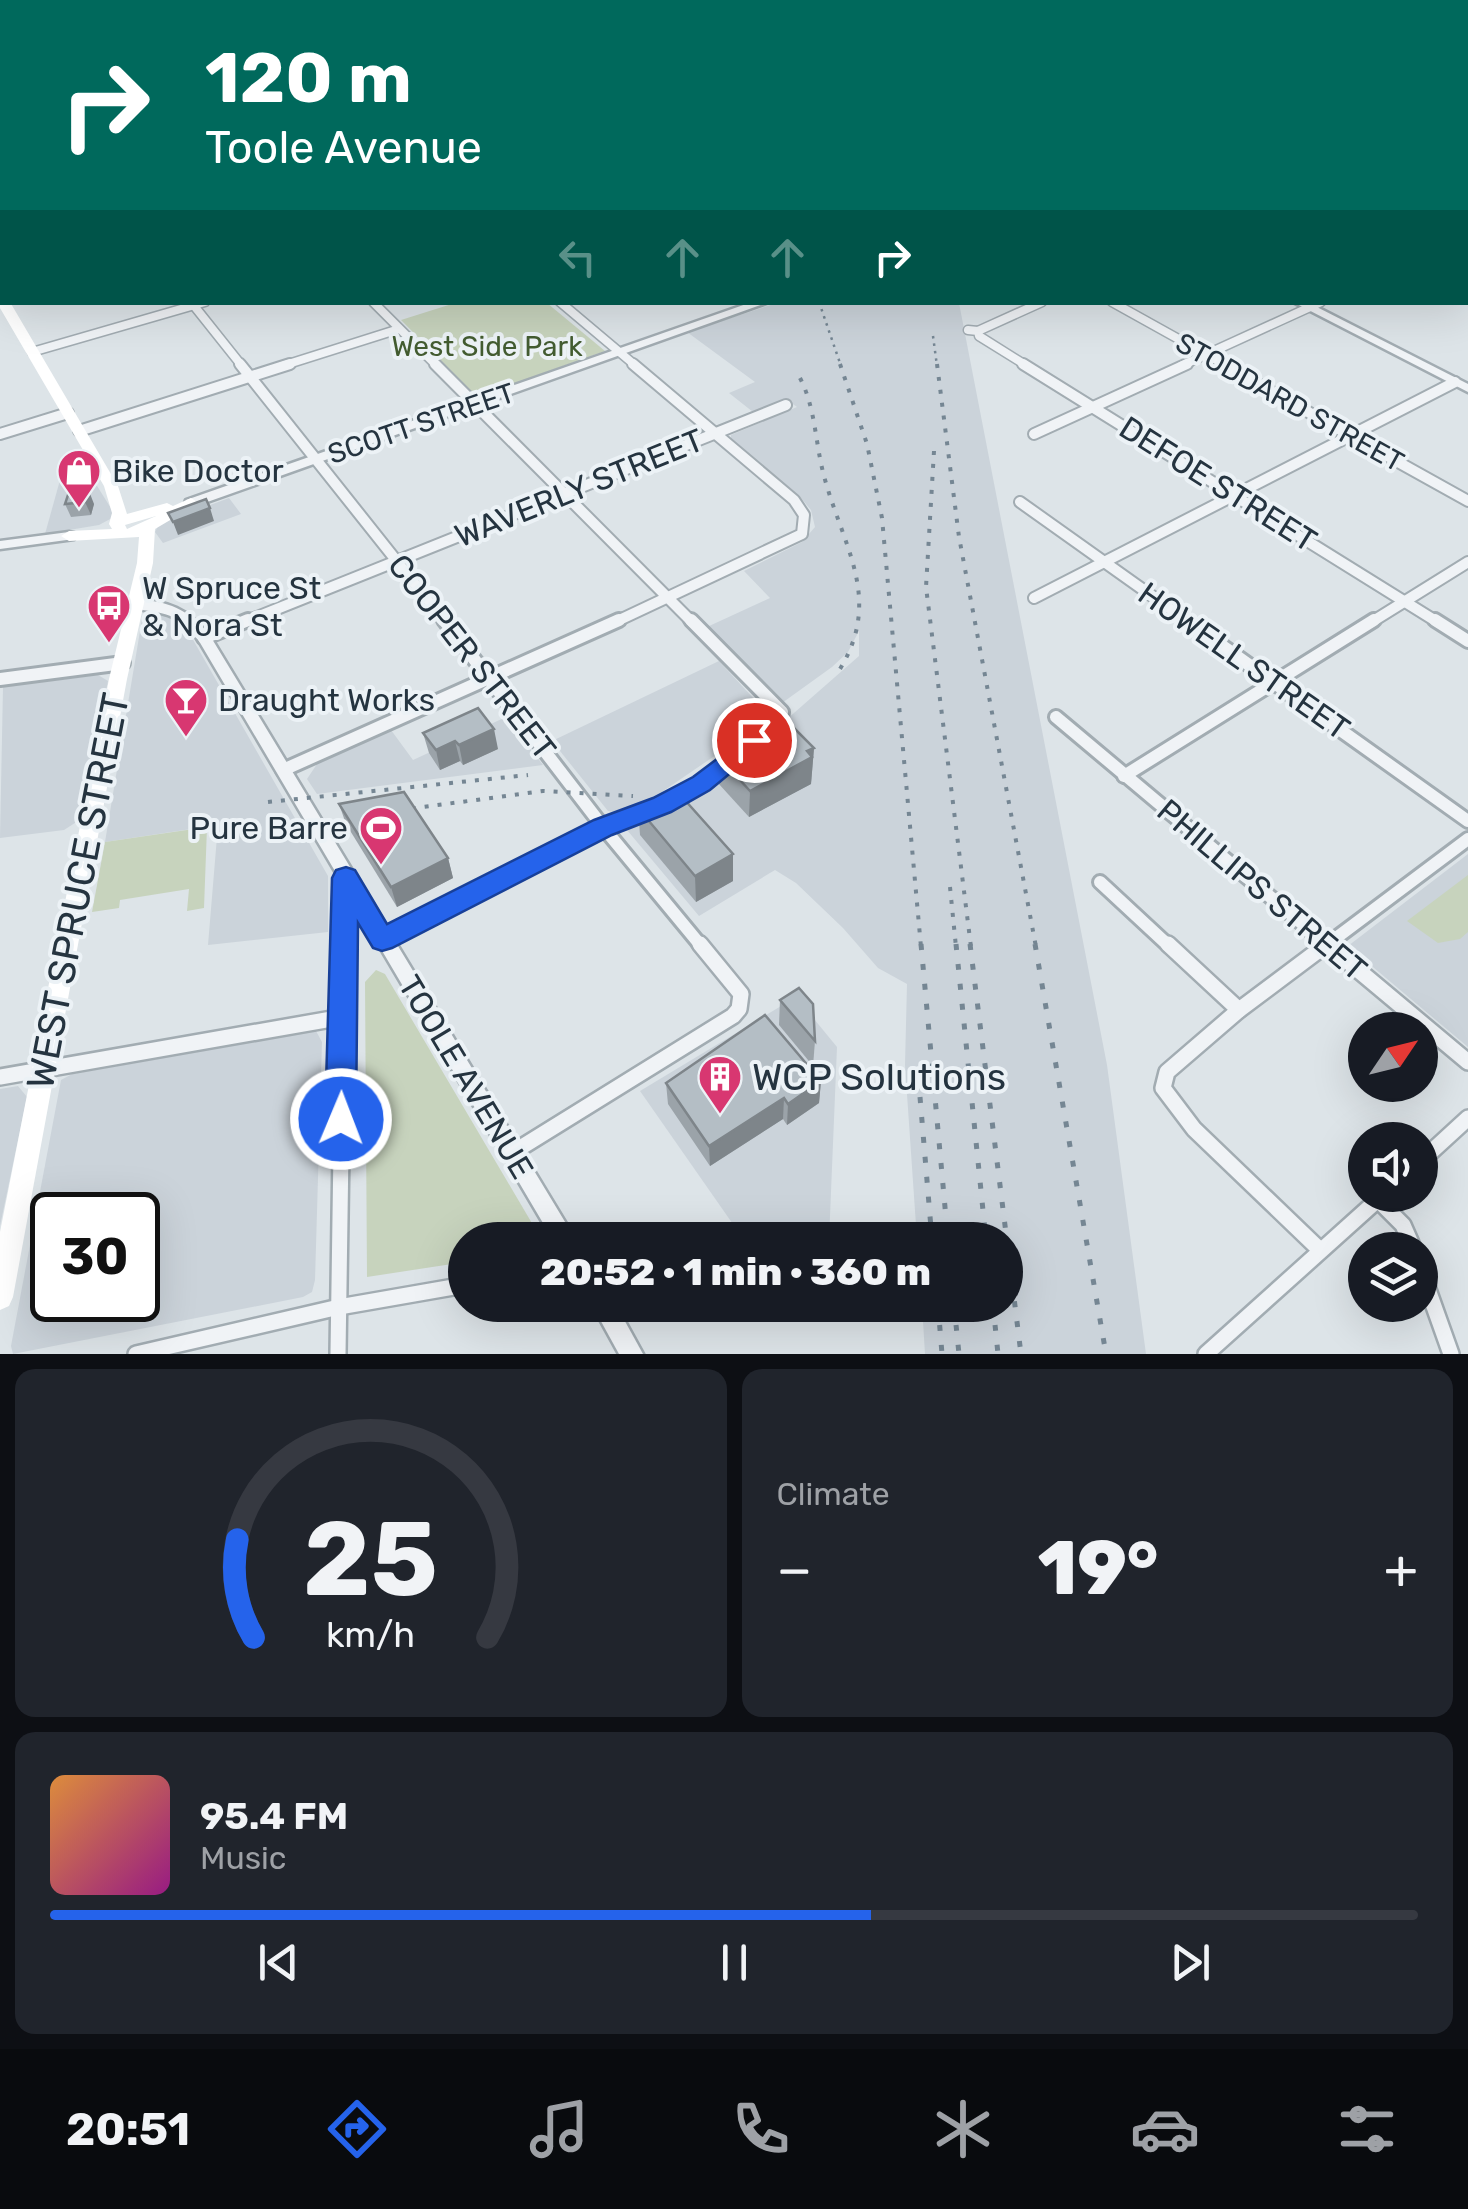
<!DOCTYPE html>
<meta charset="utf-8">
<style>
body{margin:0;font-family:Rubik,sans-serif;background:#20242c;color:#f1f3f6;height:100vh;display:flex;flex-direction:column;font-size:38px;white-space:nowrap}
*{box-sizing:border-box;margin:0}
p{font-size:32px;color:#9ea1a6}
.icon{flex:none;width:55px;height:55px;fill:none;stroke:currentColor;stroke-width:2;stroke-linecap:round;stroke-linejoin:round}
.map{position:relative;height:1354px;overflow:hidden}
.side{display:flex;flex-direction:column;gap:15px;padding:15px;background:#0d0f14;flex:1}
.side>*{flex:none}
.guide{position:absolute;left:0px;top:0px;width:1470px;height:305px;box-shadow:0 10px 40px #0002;background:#00695c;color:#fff;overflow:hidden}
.needle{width:65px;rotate:55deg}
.controls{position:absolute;left:1348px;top:1012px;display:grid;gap:20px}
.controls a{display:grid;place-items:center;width:90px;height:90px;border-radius:50%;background:#171b24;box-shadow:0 10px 40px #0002;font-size:50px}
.speed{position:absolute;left:30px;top:1192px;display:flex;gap:20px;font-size:50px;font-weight:700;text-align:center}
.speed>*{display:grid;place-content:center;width:130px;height:130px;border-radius:50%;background:#171b24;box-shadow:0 10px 40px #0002;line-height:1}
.speed .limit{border:5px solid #111;border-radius:15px;background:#fff;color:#111}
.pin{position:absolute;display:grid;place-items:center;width:85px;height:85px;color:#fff;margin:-42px;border:5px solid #fff;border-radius:50%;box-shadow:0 2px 10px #0007}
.me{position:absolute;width:110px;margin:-55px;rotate:1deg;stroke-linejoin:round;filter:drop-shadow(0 0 8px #0008)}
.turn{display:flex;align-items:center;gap:35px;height:210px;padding:0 40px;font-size:45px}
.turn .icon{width:130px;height:130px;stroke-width:2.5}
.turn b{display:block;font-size:70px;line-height:85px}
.lanes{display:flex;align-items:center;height:95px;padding:0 40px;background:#0003;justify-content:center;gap:50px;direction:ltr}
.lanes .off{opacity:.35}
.big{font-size:75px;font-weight:800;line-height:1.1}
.side .card{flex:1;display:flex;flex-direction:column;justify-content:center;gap:15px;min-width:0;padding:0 35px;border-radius:20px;background:#20242c}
.side .dial{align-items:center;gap:0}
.dial svg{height:260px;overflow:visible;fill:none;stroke:#363941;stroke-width:7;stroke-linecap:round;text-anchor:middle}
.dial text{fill:#f1f3f6;stroke:none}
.song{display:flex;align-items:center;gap:30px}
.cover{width:120px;height:120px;border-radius:15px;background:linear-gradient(135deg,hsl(30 70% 55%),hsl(310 70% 35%))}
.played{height:10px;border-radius:5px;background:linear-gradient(90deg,#2563eb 60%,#363941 60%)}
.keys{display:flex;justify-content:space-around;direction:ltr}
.heat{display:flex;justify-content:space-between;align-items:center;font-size:55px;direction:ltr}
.side .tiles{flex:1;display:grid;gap:15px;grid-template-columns:1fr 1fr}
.card:last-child{grid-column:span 2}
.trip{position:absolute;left:448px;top:1222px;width:575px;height:100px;border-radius:50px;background:#171b24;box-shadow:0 10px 40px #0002;font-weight:800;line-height:100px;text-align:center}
.tab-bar{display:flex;height:160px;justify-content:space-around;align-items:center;background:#090b0e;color:#9ea1a6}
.tab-bar .icon{width:70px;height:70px}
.tab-bar .active{color:#2563eb}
.tab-bar b{font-size:45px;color:#f1f3f6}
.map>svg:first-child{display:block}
.built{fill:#cbd3da;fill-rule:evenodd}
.green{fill:#c7d3bd}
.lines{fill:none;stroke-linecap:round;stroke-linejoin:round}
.minor-far4-casing{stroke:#a2acb2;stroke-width:9}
.minor-far3-casing{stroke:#a2acb2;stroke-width:11}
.minor-far2-casing{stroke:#a2acb2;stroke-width:14}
.minor-far1-casing{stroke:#a2acb2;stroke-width:18}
.minor-casing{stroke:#a2acb2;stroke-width:20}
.tertiary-casing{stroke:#a2acb2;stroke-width:5}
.minor-far4{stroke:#f0f3f6;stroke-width:6}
.minor-far3{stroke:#f0f3f6;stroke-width:8}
.minor-far2{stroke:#f0f3f6;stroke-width:10}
.minor-far1{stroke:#f0f3f6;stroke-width:12}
.minor{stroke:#f0f3f6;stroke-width:15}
.tertiary{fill:#f0f3f6;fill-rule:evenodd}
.secondary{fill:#fff;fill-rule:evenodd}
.rail-far2{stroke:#758693;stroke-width:2.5;stroke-dasharray:2.5 5;stroke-linecap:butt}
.rail-far1{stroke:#758693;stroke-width:4;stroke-dasharray:4 9;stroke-linecap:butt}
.rail{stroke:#758693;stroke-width:5;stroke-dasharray:6 14;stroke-linecap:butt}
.wall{fill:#9ba3a9}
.shaded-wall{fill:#7e858a}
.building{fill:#b4bec5;stroke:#7e858a;stroke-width:2.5}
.route{fill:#2563eb;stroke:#184099;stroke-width:2.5}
.labels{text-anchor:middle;stroke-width:8;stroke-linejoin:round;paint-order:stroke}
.far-park-label{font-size:28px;fill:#435c31;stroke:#ecf2f6}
.far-street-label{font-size:28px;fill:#253440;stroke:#ecf2f6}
.poi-label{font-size:32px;fill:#253440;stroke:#ecf2f6;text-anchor:start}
.street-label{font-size:32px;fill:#253440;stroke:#ecf2f6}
.near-street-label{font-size:38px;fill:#253440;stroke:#ecf2f6}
.near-poi-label{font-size:38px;fill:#253440;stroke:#ecf2f6;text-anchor:start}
</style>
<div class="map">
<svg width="1468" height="1354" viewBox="0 0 1468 1354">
<rect width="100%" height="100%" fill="#dde4e8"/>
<g class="built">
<polygon points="777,303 959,303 1107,1065 1146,1354 925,1354 922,1305 1005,1305 1005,1240 917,1240 905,1065 907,984 878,968 843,928 796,883 775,870 699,916 627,830 707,789 859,656 859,631 848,652 832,667 782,703 707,627 770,598 744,571 802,542 815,527 811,510 801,498 731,439 731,435 797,407 786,399 753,412 729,393 755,382 687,332"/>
<polygon points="76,452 112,510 112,518 99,525 45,534 67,455"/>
<polygon points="229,498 241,514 163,543 155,532 159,524"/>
<polygon points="161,611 172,615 188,631 328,876 328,932 208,945 218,825 105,842 142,619 149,613"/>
<polygon points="719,661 766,712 732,744 653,798 622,813 608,811 552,741"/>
<polygon points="98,675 108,681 81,819 64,830 0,838 3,687"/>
<polygon points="506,717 543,765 317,794 307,779 317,764 391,730 413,760"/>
<polygon points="1468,854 1468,1047 1348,946"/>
<polygon points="796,997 837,1047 829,1240 744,1240 640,1091"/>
<path d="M 316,1031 L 322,1042 L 315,1280 L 312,1292 L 303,1297 L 13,1354 L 11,1346 L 61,1080 L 72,1074 ZM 52,1215 L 138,1215 L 138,1300 L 52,1300 Z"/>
<polygon points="18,1086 27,1097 0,1226 0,1089"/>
</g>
<g class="green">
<polygon points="455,303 547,303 605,351 477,397 401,320"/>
<polygon points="207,827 204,908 187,911 189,889 120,900 119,908 92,912 105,842"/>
<polygon points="1468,875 1468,932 1460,939 1438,943 1407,921"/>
<polygon points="376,970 385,974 533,1225 534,1240 465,1240 465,1262 367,1277 365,982"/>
</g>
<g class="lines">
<defs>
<g id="minor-far4">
<polyline points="319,0 323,2"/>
<polyline points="445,0 449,2"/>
<polyline points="568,0 572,2"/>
<polyline points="693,0 698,2"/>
<polyline points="289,2 301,0"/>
<polyline points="477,2 489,0"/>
<polyline points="670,2 680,0"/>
<polyline points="1234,2 1243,0"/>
</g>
<g id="minor-far3">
<polyline points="191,302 242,366"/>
<polyline points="373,302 437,366"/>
<polyline points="560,302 636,366"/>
<polyline points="1112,302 1227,366"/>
<polyline points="968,330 978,331 979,336 1027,366"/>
<polyline points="978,331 1042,302"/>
<polyline points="32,352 205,302"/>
<polyline points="282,366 399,329"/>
<polyline points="1181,366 1321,302"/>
</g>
<g id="minor-far2">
<polyline points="240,364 446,623"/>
<polyline points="435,364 693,623"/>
<polyline points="1023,364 1439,623"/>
<polyline points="1222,364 1468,501"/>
<polyline points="79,431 290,364"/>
<polyline points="0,434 68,413"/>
<polyline points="1034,434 1187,364"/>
<polyline points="1020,502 1190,623"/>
<polyline points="1034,598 1455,382"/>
<polyline points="242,623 786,405"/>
<polyline points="613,623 802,534 804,515 794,500 633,364"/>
<polyline points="1370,623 1468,562"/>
</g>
<g id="minor-far1">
<polyline points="444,620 603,827 702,947"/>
<polyline points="691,620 782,712 781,718 758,737"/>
<polyline points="1186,620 1468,821"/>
<polyline points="1435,620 1468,641"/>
<polyline points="204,638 248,620"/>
<polyline points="0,679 123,663"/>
<polyline points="1056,717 1330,947"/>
<polyline points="283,770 619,620"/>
<polyline points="1124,776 1374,620"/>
<polyline points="670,801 702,783 729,761"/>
<polyline points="1100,882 1170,947"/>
<polyline points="382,939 603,827 653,809"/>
<polyline points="344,947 345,878"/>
<polyline points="1324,947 1468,839"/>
</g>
<g id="minor">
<polyline points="1168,944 1239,1010"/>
<polyline points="1327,944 1468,1062"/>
<polyline points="0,1077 343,1017"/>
<polyline points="512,1153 733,1016 739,1009 741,994 700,944"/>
<polyline points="1420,1162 1468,1118"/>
<polyline points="1378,1200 1403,1225 1414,1250"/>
<polyline points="1320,1250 1194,1129 1163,1088 1167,1072 1239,1010 1327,944"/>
<polyline points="1420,1267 1451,1354"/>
<polyline points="136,1354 339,1307 465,1285"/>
<polyline points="338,1354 344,944"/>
<polyline points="1206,1354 1383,1195"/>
</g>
<g id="tertiary">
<rect x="0" y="19" width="2" height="4"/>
<polygon points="752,302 769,302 196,506 191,507 185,503 186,500"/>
<polygon points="1293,302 1307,302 1468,384 1468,392"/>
<polygon points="69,532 74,533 76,536 74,539 0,549 0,541"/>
<path d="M 136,600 C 167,600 189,610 209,634 L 576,1240 L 553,1240 L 199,641 C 175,611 166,614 131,608 L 129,605 L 131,602 Z"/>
<polygon points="592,1305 616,1305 643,1354 619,1354"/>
</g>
</defs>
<use href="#minor-far4" class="minor-far4-casing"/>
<use href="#minor-far3" class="minor-far3-casing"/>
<use href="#minor-far2" class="minor-far2-casing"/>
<use href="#minor-far1" class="minor-far1-casing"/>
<use href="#minor" class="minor-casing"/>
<use href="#tertiary" class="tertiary-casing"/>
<use href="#minor-far4" class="minor-far4"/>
<use href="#minor-far3" class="minor-far3"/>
<use href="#minor-far2" class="minor-far2"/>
<use href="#minor-far1" class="minor-far1"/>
<use href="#minor" class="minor"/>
<use href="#tertiary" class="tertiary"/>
<path class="secondary" d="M 2,298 L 2,302 L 10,302 L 118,486 L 127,514 L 167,503 L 173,506 L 191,498 L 199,503 L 155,529 L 153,563 L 127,679 L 13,1297 L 9,1306 L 0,1310 L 0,1232 L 109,679 L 137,563 L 139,537 L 69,541 L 61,536 L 69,531 L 112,529 L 109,524 L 112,513 L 104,486 L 0,308 L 0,299 ZM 156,516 L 127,529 L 125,525 Z"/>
<g class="rail-far2">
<polyline points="819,302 841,366"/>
<polyline points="933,336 937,366"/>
</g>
<g class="rail-far1">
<polyline points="840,364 867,444 882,518 921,947"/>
<polyline points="937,364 959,537 1036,947"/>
<path d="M 800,378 C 816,409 815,443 824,476 C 843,547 883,598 840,669"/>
<polyline points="934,451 926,587 971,947"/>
<polyline points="268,802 528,775"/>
<polyline points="386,812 543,791 633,796"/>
<polyline points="950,887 956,947"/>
</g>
<g class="rail">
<polyline points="921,944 948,1240"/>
<polyline points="956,944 986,1240"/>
<polyline points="970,944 1021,1354"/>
<polyline points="1035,944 1106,1354"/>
<polyline points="920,1097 932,1240"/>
<polyline points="938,1305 942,1354"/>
<polyline points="954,1305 959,1354"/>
<polyline points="993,1305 998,1354"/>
</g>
</g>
<g class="wall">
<polygon points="69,492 94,504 91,515 71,517 65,504"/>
<polygon points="423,733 498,749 463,765 460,761 440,770 429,753"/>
<polygon points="814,748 811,784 749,817 718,783 718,756"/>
<polygon points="339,804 448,858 453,878 397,907 346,824"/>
<polygon points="638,808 733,854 733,881 696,902 640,835"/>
<polygon points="780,1000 815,1041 813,1066 779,1025"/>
<polygon points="821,1081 819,1103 787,1125 783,1119 710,1166 668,1104 666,1083"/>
</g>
<g class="shaded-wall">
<polygon points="89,491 94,504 91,515 85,502"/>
<polygon points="210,508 214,521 178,535 173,522"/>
<polygon points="494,729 498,749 463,765 459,745"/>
<polygon points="455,741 460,761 440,770 436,750"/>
<polygon points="814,748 811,784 749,817 750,791"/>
<polygon points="733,854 733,881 696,902 695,876"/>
<polygon points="448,858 453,878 397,907 391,887"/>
<polygon points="821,1081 819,1103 787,1125 788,1104"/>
<polygon points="784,1098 783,1119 710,1166 709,1146"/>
</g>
<g class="building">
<polygon points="89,491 85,502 65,504 69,492"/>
<polygon points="206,499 210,508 173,522 168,513"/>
<polygon points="478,708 494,729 459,745 455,741 436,750 423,733"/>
<polygon points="785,719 814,748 807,751 812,757 750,791 718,756"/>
<polygon points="675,789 733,854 695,876 638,808"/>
<polygon points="404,792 448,858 391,887 339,804"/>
<polygon points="799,988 813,1004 815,1041 780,1000"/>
<polygon points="765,1015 821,1081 788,1104 784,1098 709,1146 666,1083"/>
</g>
<polygon class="route" points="754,731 763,733 766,740 763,746 710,790 671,812 612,835 392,948 382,951 373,948 358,923 356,1119 352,1129 341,1134 330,1129 325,1119 332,878 336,870 346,867 355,870 387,924 594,820 653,798 693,777"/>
<defs>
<symbol id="shop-pin" viewBox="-11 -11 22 30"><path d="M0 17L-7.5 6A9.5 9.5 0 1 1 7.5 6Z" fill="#d83771" stroke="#ecf2f6"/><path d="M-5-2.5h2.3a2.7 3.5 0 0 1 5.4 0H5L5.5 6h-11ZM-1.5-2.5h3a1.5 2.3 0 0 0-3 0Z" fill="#fff"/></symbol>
<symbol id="bus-pin" viewBox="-11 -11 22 30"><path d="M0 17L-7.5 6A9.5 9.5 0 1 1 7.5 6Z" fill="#d83771" stroke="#ecf2f6"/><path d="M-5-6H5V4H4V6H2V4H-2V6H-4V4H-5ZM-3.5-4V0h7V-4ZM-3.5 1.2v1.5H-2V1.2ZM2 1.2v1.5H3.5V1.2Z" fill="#fff"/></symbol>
<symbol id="bar-pin" viewBox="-11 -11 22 30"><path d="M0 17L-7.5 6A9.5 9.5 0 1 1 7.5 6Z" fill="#d83771" stroke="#ecf2f6"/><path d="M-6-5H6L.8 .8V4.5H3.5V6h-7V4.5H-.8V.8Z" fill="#fff"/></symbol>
<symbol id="stadium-pin" viewBox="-11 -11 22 30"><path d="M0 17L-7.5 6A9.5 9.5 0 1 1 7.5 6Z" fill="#d83771" stroke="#ecf2f6"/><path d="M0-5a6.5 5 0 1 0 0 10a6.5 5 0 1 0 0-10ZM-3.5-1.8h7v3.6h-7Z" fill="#fff"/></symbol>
<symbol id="building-pin" viewBox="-11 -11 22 30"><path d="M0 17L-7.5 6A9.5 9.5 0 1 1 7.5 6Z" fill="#d83771" stroke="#ecf2f6"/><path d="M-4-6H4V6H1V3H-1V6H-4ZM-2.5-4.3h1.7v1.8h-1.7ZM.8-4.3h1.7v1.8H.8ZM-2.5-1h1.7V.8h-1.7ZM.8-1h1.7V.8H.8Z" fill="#fff"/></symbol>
</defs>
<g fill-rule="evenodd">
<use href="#shop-pin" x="54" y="446" width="50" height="68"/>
<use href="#bus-pin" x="84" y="581" width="50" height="68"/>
<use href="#bar-pin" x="161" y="675" width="50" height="68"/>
<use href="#stadium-pin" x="356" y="803" width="50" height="68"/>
<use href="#building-pin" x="695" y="1052" width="50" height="68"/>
</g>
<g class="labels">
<g class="far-park-label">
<text x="487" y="356">West Side Park</text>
</g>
<g class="far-street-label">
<text transform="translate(1290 402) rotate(29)" y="10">STODDARD STREET</text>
<text transform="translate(421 423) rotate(-19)" y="10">SCOTT STREET</text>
</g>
<g class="poi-label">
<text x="112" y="482">Bike Doctor</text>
<text x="142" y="599">W Spruce St<tspan x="142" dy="37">&amp; Nora St</tspan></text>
<text x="218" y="711">Draught Works</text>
<text x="348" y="839" text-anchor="end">Pure Barre</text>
</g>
<g class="street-label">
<text transform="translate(1218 484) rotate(32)" y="11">DEFOE STREET</text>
<text transform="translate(579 488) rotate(-22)" y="11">WAVERLY STREET</text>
<text transform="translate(472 657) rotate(52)" y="11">COOPER STREET</text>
<text transform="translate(1244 661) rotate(35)" y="11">HOWELL STREET</text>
<text transform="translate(1262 890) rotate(40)" y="11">PHILLIPS STREET</text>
<text transform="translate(466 1077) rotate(59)" y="11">TOOLE AVENUE</text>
</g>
<g class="near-street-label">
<text transform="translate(78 891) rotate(-79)" y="13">WEST SPRUCE STREET</text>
</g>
<g class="near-poi-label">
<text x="752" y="1090">WCP Solutions</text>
</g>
</g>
</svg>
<div class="controls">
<a><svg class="needle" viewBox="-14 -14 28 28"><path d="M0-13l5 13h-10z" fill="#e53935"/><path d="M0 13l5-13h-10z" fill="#9ea1a6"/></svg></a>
<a><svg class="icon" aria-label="sound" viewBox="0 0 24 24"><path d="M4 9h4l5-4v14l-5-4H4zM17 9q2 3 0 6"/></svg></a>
<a><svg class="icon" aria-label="layers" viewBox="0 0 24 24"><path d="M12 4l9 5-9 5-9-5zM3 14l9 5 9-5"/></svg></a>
</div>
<div class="speed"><div class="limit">30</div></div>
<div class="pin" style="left:754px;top:740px;background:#d93025"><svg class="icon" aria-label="arrive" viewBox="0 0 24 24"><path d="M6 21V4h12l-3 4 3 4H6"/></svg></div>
<svg class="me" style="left:341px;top:1119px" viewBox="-20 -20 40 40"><circle r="17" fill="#2563eb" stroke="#fff" stroke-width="3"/><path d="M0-11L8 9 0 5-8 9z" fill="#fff"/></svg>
<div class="trip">20:52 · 1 min · 360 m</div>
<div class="guide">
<div class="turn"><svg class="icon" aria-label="right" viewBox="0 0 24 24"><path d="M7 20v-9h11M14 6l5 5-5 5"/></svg><div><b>120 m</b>Toole Avenue</div></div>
<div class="lanes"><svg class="icon off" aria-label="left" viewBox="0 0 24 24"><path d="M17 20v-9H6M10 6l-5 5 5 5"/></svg><svg class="icon off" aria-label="ahead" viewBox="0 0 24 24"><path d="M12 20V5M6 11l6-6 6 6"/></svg><svg class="icon off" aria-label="ahead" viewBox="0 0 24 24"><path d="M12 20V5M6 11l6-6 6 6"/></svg><svg class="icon" aria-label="right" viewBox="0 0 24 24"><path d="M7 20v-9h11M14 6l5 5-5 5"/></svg></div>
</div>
</div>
<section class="side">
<div class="tiles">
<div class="card dial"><svg viewBox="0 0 100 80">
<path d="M14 69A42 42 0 1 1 86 69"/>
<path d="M14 69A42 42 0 0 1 9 39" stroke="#2563eb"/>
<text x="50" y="56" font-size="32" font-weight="700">25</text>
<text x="50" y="72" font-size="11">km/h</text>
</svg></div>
<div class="card"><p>Climate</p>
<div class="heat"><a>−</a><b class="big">19°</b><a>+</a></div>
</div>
<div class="card">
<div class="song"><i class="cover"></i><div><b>95.4 FM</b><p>Music</p></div></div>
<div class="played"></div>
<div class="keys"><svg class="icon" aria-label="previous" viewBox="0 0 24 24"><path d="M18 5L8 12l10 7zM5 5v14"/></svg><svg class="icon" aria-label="pause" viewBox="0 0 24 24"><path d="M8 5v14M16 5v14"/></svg><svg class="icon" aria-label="next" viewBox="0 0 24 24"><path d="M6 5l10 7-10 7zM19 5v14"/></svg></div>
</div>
</div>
</section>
<nav class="tab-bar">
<b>20:51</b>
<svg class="icon active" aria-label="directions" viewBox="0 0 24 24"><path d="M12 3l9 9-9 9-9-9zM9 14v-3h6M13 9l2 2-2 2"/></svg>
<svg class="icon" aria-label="music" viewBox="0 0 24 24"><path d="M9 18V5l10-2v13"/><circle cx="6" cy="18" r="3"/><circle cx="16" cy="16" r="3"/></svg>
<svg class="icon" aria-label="phone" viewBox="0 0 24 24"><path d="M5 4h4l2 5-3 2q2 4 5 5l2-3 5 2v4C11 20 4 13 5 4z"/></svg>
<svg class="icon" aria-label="climate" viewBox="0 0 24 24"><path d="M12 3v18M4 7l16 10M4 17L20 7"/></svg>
<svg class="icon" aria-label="car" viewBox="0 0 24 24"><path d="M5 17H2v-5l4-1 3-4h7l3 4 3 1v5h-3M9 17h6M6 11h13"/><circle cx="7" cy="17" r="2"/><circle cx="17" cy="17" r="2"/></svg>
<svg class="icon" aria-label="filters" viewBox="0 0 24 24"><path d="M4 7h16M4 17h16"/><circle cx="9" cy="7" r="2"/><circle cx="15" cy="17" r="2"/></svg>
</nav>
